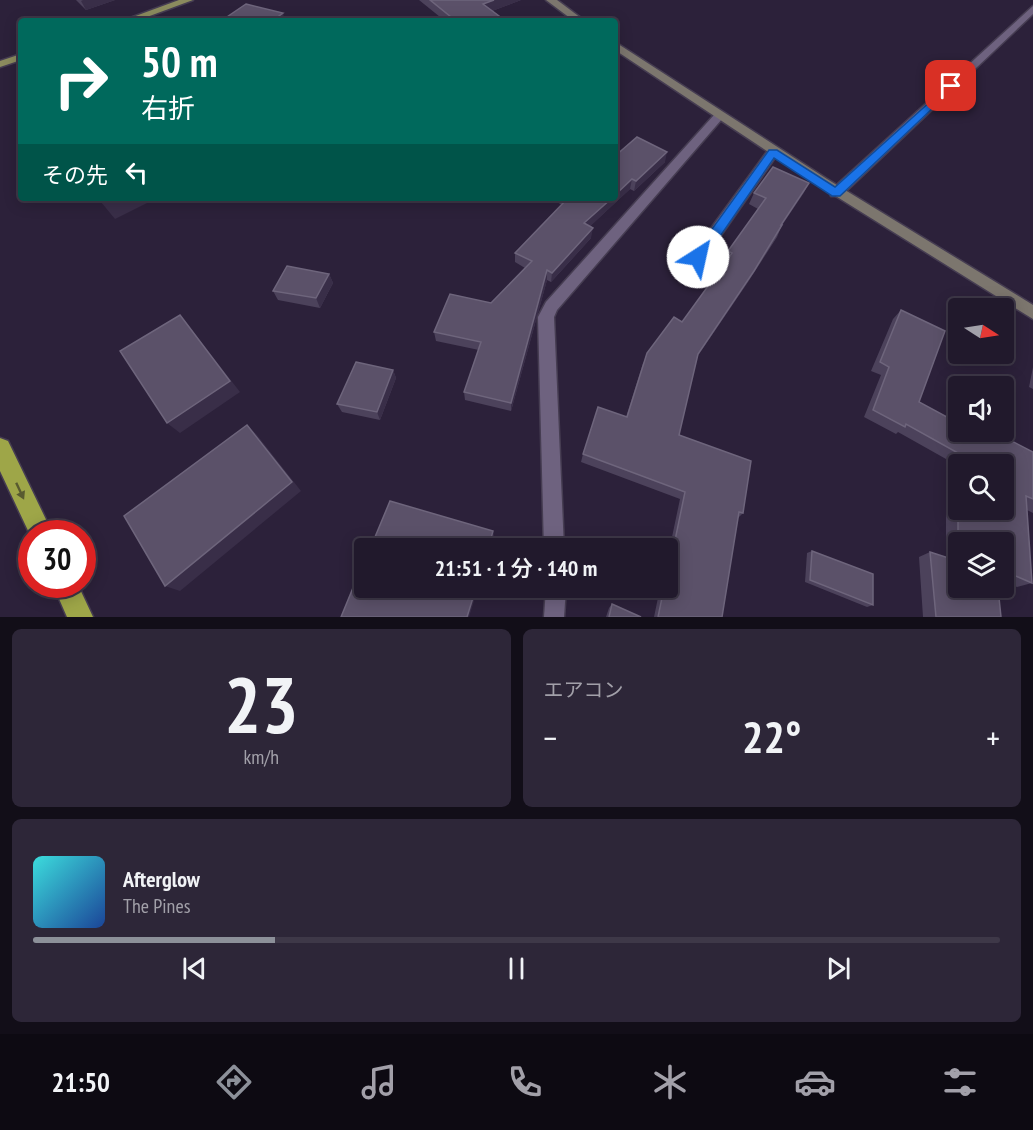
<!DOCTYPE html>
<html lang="ja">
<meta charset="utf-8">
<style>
body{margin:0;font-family:"PT Sans Narrow","Noto Sans JP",sans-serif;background:#2d2638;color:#f1f3f6;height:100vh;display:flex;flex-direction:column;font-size:22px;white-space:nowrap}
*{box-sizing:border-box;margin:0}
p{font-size:20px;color:#a2a0a9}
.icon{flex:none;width:33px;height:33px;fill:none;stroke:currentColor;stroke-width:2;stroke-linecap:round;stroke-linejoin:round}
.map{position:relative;height:617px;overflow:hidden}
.details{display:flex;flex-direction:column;gap:12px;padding:12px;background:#120e18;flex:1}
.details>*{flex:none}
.guide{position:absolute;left:18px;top:18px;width:600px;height:183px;border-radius:6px;box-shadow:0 3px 15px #0003,0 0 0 2px #3e3848;background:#00695c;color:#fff;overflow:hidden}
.needle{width:39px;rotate:102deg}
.fabs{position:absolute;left:948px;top:298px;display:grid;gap:12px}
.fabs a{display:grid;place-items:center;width:66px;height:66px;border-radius:6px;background:#21192c;box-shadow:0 3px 15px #0003,0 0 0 2px #3e3848;font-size:30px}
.speed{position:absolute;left:18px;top:520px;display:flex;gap:12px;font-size:30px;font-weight:700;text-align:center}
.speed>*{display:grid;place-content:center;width:78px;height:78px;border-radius:50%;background:#21192c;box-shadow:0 3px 15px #0003,0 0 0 2px #3e3848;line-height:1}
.speed .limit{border:9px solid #d22;background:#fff;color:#111}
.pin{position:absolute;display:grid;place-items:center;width:51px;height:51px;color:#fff;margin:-26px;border-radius:12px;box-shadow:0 3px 9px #0006}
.me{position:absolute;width:66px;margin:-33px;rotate:35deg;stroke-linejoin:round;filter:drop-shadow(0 0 4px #0008)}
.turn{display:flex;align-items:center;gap:21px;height:126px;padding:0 24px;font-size:27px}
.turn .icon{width:78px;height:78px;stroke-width:2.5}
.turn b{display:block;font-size:42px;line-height:51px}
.then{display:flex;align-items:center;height:57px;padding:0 24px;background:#0003;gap:12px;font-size:22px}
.big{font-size:45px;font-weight:600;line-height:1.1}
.details .card{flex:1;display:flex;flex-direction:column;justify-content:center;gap:9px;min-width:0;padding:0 21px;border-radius:9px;background:#2d2638}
.details .dial{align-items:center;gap:0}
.dial b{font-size:78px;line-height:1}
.song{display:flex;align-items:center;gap:18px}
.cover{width:72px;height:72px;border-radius:9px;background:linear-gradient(135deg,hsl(180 70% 55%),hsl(220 70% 35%))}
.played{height:6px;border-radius:3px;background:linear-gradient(90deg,#8c9099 25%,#3e3848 25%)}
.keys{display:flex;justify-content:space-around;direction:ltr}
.heat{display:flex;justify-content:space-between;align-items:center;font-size:33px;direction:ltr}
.details .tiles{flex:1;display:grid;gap:12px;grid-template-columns:1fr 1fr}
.card:last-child{grid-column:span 2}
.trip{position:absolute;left:354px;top:538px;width:324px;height:60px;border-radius:6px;background:#21192c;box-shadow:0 3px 15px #0003,0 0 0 2px #3e3848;font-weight:600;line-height:60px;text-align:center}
.tab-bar{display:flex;height:96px;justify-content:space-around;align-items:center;background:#0d0a12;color:#a2a0a9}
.tab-bar .icon{width:42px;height:42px}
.tab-bar .on{color:#8c9099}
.tab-bar b{font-size:27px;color:#f1f3f6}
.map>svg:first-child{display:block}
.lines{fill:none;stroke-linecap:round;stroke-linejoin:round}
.street-casing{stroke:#463d52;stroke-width:3}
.secondary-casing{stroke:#463d52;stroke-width:3}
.primary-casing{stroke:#463d52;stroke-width:3}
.highway-casing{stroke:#463d52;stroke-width:3}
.street{fill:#6e627f;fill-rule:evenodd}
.secondary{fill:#7c766e;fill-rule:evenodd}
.primary{fill:#8b8b5e;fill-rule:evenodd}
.highway{fill:#9ea648;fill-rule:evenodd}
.wall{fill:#4c425b}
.shaded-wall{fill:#392e48}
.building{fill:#5b5169;stroke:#6e657c;stroke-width:1.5;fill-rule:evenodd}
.oneway{fill:#585a30}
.route{fill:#1a73e8;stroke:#114b97;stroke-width:1.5}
</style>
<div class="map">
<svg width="1033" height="617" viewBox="0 0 1033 617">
<rect width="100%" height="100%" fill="#2c213a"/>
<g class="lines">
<defs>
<g id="street">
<polygon points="1033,6 1033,14 841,196 831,196 830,193 831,190"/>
<polygon points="718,114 724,117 722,119 557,310 554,317 564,549 544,549 538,317 546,302 714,115"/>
<polygon points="773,148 779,152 703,261 693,261 691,257 693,253 769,149"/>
<polygon points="546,588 566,588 564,617 544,617"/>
</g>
<g id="secondary">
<polygon points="546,0 557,0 585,21 574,21"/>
<polygon points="615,42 827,179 1033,305 1033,319 818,185 615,50"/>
</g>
<g id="primary">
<polygon points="179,0 193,0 136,21 122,21"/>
<polygon points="21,54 21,60 0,67 0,61"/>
</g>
<g id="highway">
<polygon points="0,438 8,441 53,534 32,534 32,539 0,471"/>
<polygon points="53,585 78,585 93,617 67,617"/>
</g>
</defs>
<use href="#street" class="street-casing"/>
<use href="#secondary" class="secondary-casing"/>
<use href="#primary" class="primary-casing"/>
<use href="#highway" class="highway-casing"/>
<use href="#street" class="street"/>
<use href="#secondary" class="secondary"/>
<use href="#primary" class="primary"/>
<use href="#highway" class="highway"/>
</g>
<g class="wall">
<polygon points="76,0 115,0 86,10"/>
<polygon points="419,0 521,0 492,11 499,21 445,21"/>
<polygon points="615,156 665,162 634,191 630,189 590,226 591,238 551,282 547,280 511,411 465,400 464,392 479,350 436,341 434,332 491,303 525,268 515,262 515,253 562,205 555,201 555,198 615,198"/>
<polygon points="809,183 803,194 782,225 777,237 748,282 697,357 679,435 743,513 738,518 722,617 654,617 660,588 668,588 668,556 680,499 581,462 583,454 626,417 643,363 682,322 725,262 723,261 728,251 758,209 749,204 754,193"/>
<polygon points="329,274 333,283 320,308 278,300 273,291"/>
<polygon points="901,310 919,402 958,432 995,438 1000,435 1033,452 1033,513 1027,510 1032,583 1017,587 1004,581 1004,543 958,543 1001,617 923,617 919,557 930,552 946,557 946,459 898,432 896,434 864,417 881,375 871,371 893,319"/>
<polygon points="1033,367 1033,389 1029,387"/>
<polygon points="393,370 396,378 380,420 342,412 337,404"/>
<polygon points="812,551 873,605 867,607 805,582 807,553"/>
<polygon points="612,604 641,617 606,617 609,608"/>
</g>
<g class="shaded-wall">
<polygon points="83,0 115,0 86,10 81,1"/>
<polygon points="494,0 521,0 484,14 483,4"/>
<polygon points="283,13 285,21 272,21"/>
<polygon points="499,16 499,21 484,21"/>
<polygon points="667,152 665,162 634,191 636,181"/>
<polygon points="632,179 630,189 583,233 584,223 612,198 615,198 615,195"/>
<polygon points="809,183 803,194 775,236 781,225"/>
<polygon points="110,198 143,198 147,203 115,219 101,202"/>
<polygon points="782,225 748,282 693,363 698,354"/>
<polygon points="593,228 591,238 551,282 552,273"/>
<polygon points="547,270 547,280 511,411 511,403"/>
<polygon points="329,274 333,283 320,308 316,298"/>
<polygon points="180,315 240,392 180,433 167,423"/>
<polygon points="393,370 396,378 380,420 377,412"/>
<polygon points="247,425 257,435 301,491 180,591 165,586"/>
<polygon points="493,531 494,536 490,549 488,549"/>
<polygon points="476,588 478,588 469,617 467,617"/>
</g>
<g class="building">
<polygon points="430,0 494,0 483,4 499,16 484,21 456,21"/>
<polygon points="246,4 283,13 272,21 221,21"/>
<polygon points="637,137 667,152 636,181 632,179 615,195 615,156"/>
<polygon points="773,167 809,183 781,225 782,225 754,271 698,354 679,435 751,461 743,513 739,512 722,617 658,617 664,588 668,588 668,574 685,492 583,454 598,407 627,417 647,353 674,317 682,322 732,253 728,251 766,198 754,193"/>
<polygon points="98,198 110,198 101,202"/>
<polygon points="568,198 612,198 584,223 593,228 552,273 547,270 511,403 464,392 481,342 434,332 450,294 491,303 532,261 515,253"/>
<polygon points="287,266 329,274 316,298 273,291"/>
<path d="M 901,310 L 945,331 L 919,402 L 958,423 L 958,432 L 985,432 L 998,439 L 1000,435 L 1033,452 L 1033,499 L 1026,496 L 1032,583 L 1004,571 L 1004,543 L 958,543 L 958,561 L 958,453 L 906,424 L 905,427 L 873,410 L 889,367 L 880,362 ZM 958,465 L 1004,465 L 1004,510 L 958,510 Z"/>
<polygon points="180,315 230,381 167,423 120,351"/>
<polygon points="356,362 393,370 377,412 337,404"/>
<polygon points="247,425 292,482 165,586 124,516"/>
<polygon points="390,501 493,531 488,549 370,549"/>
<polygon points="812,551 873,574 873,605 810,580"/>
<polygon points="930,552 958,561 958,588 998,588 1001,617 936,617"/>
<polygon points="364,561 364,588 476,588 467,617 341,617"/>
<polygon points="612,604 641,617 609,617"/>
</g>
<defs><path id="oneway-solid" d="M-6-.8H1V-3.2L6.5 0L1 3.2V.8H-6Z" transform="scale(1.5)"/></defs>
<use class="oneway" href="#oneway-solid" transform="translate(20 491) rotate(65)"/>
<polygon class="route" points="951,83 956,86 954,88 840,196 832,196 774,158 703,261 694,261 692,257 694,254 769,150 777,150 835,187"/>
</svg>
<div class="fabs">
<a><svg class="needle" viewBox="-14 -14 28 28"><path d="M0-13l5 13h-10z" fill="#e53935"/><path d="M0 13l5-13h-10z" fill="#a2a0a9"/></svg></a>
<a><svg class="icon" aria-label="sound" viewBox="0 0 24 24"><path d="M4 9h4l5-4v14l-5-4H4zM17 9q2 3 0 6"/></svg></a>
<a><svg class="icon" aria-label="search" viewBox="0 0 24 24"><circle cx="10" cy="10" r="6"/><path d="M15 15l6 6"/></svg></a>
<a><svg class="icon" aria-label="layers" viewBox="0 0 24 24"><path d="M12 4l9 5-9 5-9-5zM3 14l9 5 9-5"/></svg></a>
</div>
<div class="speed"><div class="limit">30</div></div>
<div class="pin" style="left:951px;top:86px;background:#d93025"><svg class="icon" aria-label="arrive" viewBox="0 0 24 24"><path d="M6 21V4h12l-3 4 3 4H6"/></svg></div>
<svg class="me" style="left:698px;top:257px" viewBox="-20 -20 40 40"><circle r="19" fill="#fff"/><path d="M0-13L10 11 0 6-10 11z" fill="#1a73e8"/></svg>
<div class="trip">21:51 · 1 分 · 140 m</div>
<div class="guide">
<div class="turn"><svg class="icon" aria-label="right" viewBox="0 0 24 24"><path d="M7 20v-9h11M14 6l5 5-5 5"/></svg><div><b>50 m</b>右折</div></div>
<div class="then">その先<svg class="icon" aria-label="left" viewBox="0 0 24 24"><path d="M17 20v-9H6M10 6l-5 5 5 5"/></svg></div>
</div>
</div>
<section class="details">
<div class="tiles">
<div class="card dial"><b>23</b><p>km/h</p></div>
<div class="card"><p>エアコン</p>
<div class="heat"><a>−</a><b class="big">22°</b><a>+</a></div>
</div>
<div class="card">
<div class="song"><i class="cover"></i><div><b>Afterglow</b><p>The Pines</p></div></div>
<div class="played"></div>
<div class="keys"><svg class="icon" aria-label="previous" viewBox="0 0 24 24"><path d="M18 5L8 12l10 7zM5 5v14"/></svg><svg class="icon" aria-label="pause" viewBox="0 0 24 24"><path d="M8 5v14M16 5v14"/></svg><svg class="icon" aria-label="next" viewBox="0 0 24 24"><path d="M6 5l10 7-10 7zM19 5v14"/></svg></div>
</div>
</div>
</section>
<nav class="tab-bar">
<b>21:50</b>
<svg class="icon on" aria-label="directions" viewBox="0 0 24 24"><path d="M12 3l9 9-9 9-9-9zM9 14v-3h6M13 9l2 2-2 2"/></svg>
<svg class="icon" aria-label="music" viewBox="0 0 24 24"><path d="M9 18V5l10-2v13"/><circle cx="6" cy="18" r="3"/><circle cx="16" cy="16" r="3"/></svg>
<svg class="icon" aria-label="phone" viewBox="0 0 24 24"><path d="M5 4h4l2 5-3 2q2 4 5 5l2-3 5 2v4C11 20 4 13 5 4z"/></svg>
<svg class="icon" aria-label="climate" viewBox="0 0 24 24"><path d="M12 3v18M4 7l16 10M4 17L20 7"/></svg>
<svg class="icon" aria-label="car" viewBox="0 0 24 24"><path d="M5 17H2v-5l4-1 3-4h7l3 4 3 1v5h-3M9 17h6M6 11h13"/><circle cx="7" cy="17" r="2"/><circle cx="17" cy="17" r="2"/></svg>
<svg class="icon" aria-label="filters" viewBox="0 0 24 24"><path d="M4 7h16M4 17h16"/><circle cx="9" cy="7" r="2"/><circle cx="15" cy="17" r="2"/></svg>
</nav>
